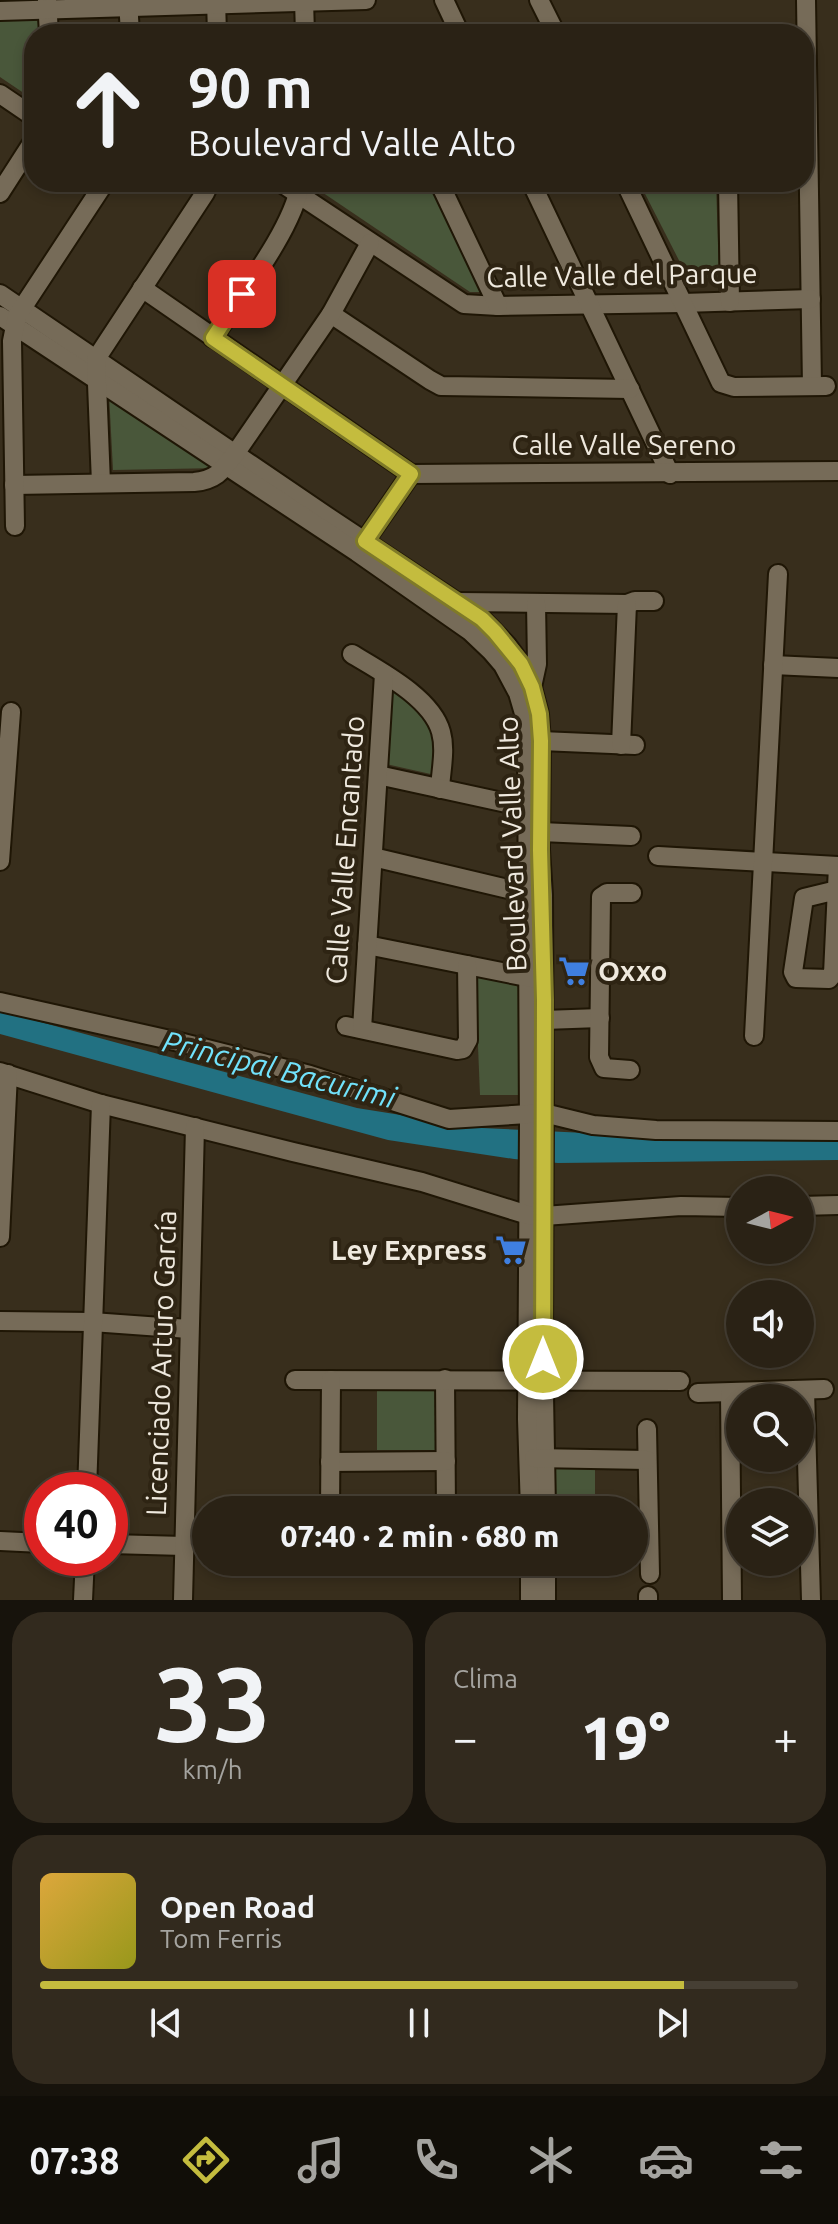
<!DOCTYPE html>
<html lang="es">
<meta charset="utf-8">
<style>
body{margin:0;font-family:Ubuntu,sans-serif;background:#322a1e;color:#f1f3f6;height:100vh;display:flex;flex-direction:column;font-size:30px;white-space:nowrap}
*{box-sizing:border-box;margin:0}
p{font-size:26px;color:#a5a4a0}
.icon{flex:none;width:44px;height:44px;fill:none;stroke:currentColor;stroke-width:2;stroke-linecap:round;stroke-linejoin:round}
.map{position:relative;height:1600px;overflow:hidden}
.side{display:flex;flex-direction:column;gap:12px;padding:12px;background:#17130c;flex:1}
.side>*{flex:none}
.banner{position:absolute;left:24px;top:24px;width:790px;height:168px;border-radius:32px;box-shadow:0 4px 12px #0003,0 0 0 2px #463f34;background:#2a2215;color:#f1f3f6;overflow:hidden}
.needle{width:52px;rotate:83deg}
.fabs{position:absolute;left:726px;top:1176px;display:grid;gap:16px}
.fabs a{display:grid;place-items:center;width:88px;height:88px;border-radius:50%;background:#2a2215;box-shadow:0 4px 12px #0003,0 0 0 2px #463f34;font-size:40px}
.speed{position:absolute;left:24px;top:1472px;display:flex;gap:16px;font-size:40px;font-weight:700;text-align:center}
.speed>*{display:grid;place-content:center;width:104px;height:104px;border-radius:50%;background:#2a2215;box-shadow:0 4px 12px #0003,0 0 0 2px #463f34;line-height:1}
.speed .limit{border:12px solid #d22;background:#fff;color:#111}
.pin{position:absolute;display:grid;place-items:center;width:68px;height:68px;color:#fff;margin:-34px;border-radius:16px;box-shadow:0 4px 12px #0006}
.me{position:absolute;width:88px;margin:-44px;rotate:0deg;stroke-linejoin:round;filter:drop-shadow(0 0 6px #0008)}
.turn{display:flex;align-items:center;gap:28px;height:168px;padding:0 32px;font-size:36px}
.turn .icon{width:104px;height:104px;stroke-width:2.5}
.turn b{display:block;font-size:56px;line-height:68px}
.big{font-size:60px;font-weight:800;line-height:1.1}
.side .card{flex:1;display:flex;flex-direction:column;justify-content:center;gap:12px;min-width:0;padding:0 28px;border-radius:32px;background:#322a1e}
.side .dial{align-items:center;gap:0}
.dial b{font-size:104px;line-height:1}
.song{display:flex;align-items:center;gap:24px}
.cover{width:96px;height:96px;border-radius:12px;background:linear-gradient(135deg,hsl(40 70% 55%),hsl(60 70% 35%))}
.played{height:8px;border-radius:4px;background:linear-gradient(90deg,#c4bc3e 85%,#463f34 85%)}
.keys{display:flex;justify-content:space-around;direction:ltr}
.heat{display:flex;justify-content:space-between;align-items:center;font-size:44px;direction:ltr}
.side .tiles{flex:1;display:grid;gap:12px;grid-template-columns:1fr 1fr}
.card:last-child{grid-column:span 2}
.trip{position:absolute;left:192px;top:1496px;width:456px;height:80px;border-radius:40px;background:#2a2215;box-shadow:0 4px 12px #0003,0 0 0 2px #463f34;font-weight:800;line-height:80px;text-align:center}
.menu{display:flex;height:128px;justify-content:space-around;align-items:center;background:#110e08;color:#a5a4a0}
.menu .icon{width:56px;height:56px}
.menu .current{color:#c4bc3e}
.menu b{font-size:36px;color:#f1f3f6}
.map>svg:first-child{display:block}
.green{fill:#49573a}
.water{fill:#227182}
.lines{fill:none;stroke-linecap:round;stroke-linejoin:round}
.minor-casing{stroke:#1f1605;stroke-width:22}
.minor{stroke:#766b58;stroke-width:18}
.route-casing{stroke:#7f7a28;stroke-width:20}
.route{stroke:#c4bc3e;stroke-width:14}
.labels{text-anchor:middle;stroke-width:8;stroke-linejoin:round;paint-order:stroke}
.street-label{font-size:28px;fill:#efe9de;stroke:#2e2413}
.poi-label{font-size:28px;font-weight:bold;fill:#efe9de;stroke:#2e2413;text-anchor:start}
.water-label{font-size:30px;font-style:italic;fill:#71e2fb;stroke:#2e2413}
</style>
<div class="map">
<svg width="838" height="1600" viewBox="0 0 838 1600">
<rect width="100%" height="100%" fill="#382e1c"/>
<g class="green">
<polygon points="40,10 41,34 34,34 34,100 0,77 0,12"/>
<polygon points="307,182 433,182 484,292 470,292"/>
<polygon points="639,182 716,182 719,278 688,278"/>
<polygon points="109,394 220,468 113,470"/>
<polygon points="392,684 429,722 436,746 435,775 386,764"/>
<polygon points="475,972 519,982 519,1095 480,1095"/>
<polygon points="439,1383 439,1450 377,1450 377,1384"/>
<rect x="552" y="1462" width="43" height="48"/>
</g>
<polygon class="water" points="0,1011 357,1108 482,1128 647,1136 838,1137 838,1160 558,1163 514,1159 388,1140 0,1034"/>
<g class="lines">
<defs>
<g id="minor">
<polyline points="47,0 49,34"/>
<polyline points="128,0 130,34"/>
<polyline points="216,0 217,34"/>
<polyline points="304,0 305,34"/>
<polyline points="444,0 460,34"/>
<polyline points="539,0 556,34"/>
<polyline points="806,0 812,386"/>
<polyline points="0,11 366,0"/>
<polyline points="0,94 34,117"/>
<polyline points="280,182 464,304 498,306 682,303 811,299"/>
<polyline points="439,182 498,306"/>
<polyline points="531,182 670,474"/>
<polyline points="625,182 721,383 734,387 826,386"/>
<polyline points="728,182 730,302"/>
<polyline points="0,193 34,140"/>
<polyline points="142,288 411,474 838,471"/>
<polyline points="0,294 331,519 482,619 507,645 521,664 532,687 539,714 541,741 540,850 543,895 544,1113 543,1337 546,1510"/>
<polyline points="331,314 430,380 441,386 630,389"/>
<polyline points="0,316 357,552 470,631 491,651 503,665 518,693 525,717 527,746 529,1124 527,1419 530,1510"/>
<path d="M 213,338 C 239,297 292,231 300,185"/>
<polyline points="101,483 96,359 205,193 210,182"/>
<path d="M 14,485 L 194,482 C 216,480 222,471 235,454 L 331,314 L 370,243"/>
<polyline points="15,526 12,341 17,316 105,182"/>
<polyline points="360,548 411,474"/>
<polyline points="457,602 627,604 635,601 654,601"/>
<path d="M 352,654 C 380,671 432,698 441,732 C 446,750 441,770 440,789"/>
<polyline points="773,665 838,668"/>
<polyline points="532,687 537,664 536,603"/>
<polyline points="541,741 635,745"/>
<polyline points="621,745 627,604"/>
<polyline points="378,775 539,810"/>
<polyline points="541,832 631,836"/>
<polyline points="658,856 838,866"/>
<polyline points="373,857 529,894"/>
<polyline points="0,861 11,712"/>
<polyline points="837,890 804,898 793,972 796,978 829,979 833,974 838,866"/>
<polyline points="367,945 537,979"/>
<polyline points="0,1002 179,1042 310,1075 449,1119 544,1113 593,1125 656,1130 838,1131"/>
<polyline points="544,1020 600,1018"/>
<polyline points="346,1026 457,1050 463,1049 468,1040 467,965"/>
<polyline points="362,1029 384,674"/>
<polyline points="754,1036 778,574"/>
<polyline points="630,1070 604,1068 599,1057 601,897 607,893 632,893"/>
<polyline points="0,1072 101,1104 293,1152 422,1182 528,1215 544,1216 681,1206 740,1207"/>
<polyline points="800,1206 838,1205"/>
<polyline points="0,1237 8,1074"/>
<polyline points="0,1321 92,1322 189,1329"/>
<polyline points="445,1379 446,1510"/>
<polyline points="295,1380 680,1381"/>
<polyline points="805,1390 811,1600"/>
<polyline points="698,1393 824,1389"/>
<polyline points="730,1393 732,1600"/>
<polyline points="647,1429 650,1574"/>
<polyline points="534,1458 647,1460"/>
<polyline points="330,1462 446,1461"/>
<polyline points="87,1490 101,1104"/>
<polyline points="330,1510 331,1380"/>
<polyline points="0,1541 42,1543"/>
<polyline points="110,1544 184,1546"/>
<polyline points="530,1562 530,1600"/>
<polyline points="546,1562 546,1600"/>
<polyline points="648,1596 648,1600"/>
<polyline points="83,1600 85,1558"/>
<polyline points="183,1600 195,1127"/>
</g>
</defs>
<use href="#minor" class="minor-casing"/>
<use href="#minor" class="minor"/>
</g>
<g class="lines">
<defs>
<polyline id="route" points="242,294 213,338 411,474 365,541 482,619 495,632 521,664 532,687 539,714 541,741 540,850 544,1000 543,1359"/>
</defs>
<use href="#route" class="route-casing"/>
<use href="#route" class="route"/>
</g>
<defs>
<symbol id="supermarket-bare" viewBox="-9 -9 18 18"><path d="M-6-5.5h2.5l.6 2H6L4.5 2H-2.5L-4.4-4H-6ZM-1.5 3.2a1.3 1.3 0 1 0 .1 0ZM3 3.2a1.3 1.3 0 1 0 .1 0Z" fill="#3f7fe0" stroke="#2e2413" stroke-width="2.5" paint-order="stroke"/></symbol>
</defs>
<g fill-rule="evenodd">
<use href="#supermarket-bare" x="552" y="949" width="44" height="44"/>
<use href="#supermarket-bare" x="489" y="1228" width="44" height="44"/>
</g>
<g class="labels">
<g class="street-label">
<text transform="translate(622 275) rotate(-1)" y="10">Calle Valle del Parque</text>
<text x="624" y="455">Calle Valle Sereno</text>
<text transform="translate(512 844) rotate(-92)" y="10">Boulevard Valle Alto</text>
<text transform="translate(345 850) rotate(-86)" y="10">Calle Valle Encantado</text>
<text transform="translate(161 1363) rotate(-88)" y="10">Licenciado Arturo García</text>
</g>
<g class="poi-label">
<text x="598" y="981">Oxxo</text>
<text x="487" y="1260" text-anchor="end">Ley Express</text>
</g>
<g class="water-label">
<text transform="translate(279 1070) rotate(14)" y="10">Principal Bacurimi</text>
</g>
</g>
</svg>
<div class="fabs">
<a><svg class="needle" viewBox="-14 -14 28 28"><path d="M0-13l5 13h-10z" fill="#e53935"/><path d="M0 13l5-13h-10z" fill="#a5a4a0"/></svg></a>
<a><svg class="icon" aria-label="sound" viewBox="0 0 24 24"><path d="M4 9h4l5-4v14l-5-4H4zM17 9q2 3 0 6"/></svg></a>
<a><svg class="icon" aria-label="search" viewBox="0 0 24 24"><circle cx="10" cy="10" r="6"/><path d="M15 15l6 6"/></svg></a>
<a><svg class="icon" aria-label="layers" viewBox="0 0 24 24"><path d="M12 4l9 5-9 5-9-5zM3 14l9 5 9-5"/></svg></a>
</div>
<div class="speed"><div class="limit">40</div></div>
<div class="pin" style="left:242px;top:294px;background:#d93025"><svg class="icon" aria-label="arrive" viewBox="0 0 24 24"><path d="M6 21V4h12l-3 4 3 4H6"/></svg></div>
<svg class="me" style="left:543px;top:1359px" viewBox="-20 -20 40 40"><circle r="17" fill="#c4bc3e" stroke="#fff" stroke-width="3"/><path d="M0-11L8 9 0 5-8 9z" fill="#fff"/></svg>
<div class="trip">07:40 · 2 min · 680 m</div>
<div class="banner">
<div class="turn"><svg class="icon" aria-label="ahead" viewBox="0 0 24 24"><path d="M12 20V5M6 11l6-6 6 6"/></svg><div><b>90 m</b>Boulevard Valle Alto</div></div>
</div>
</div>
<section class="side">
<div class="tiles">
<div class="card dial"><b>33</b><p>km/h</p></div>
<div class="card"><p>Clima</p>
<div class="heat"><a>−</a><b class="big">19°</b><a>+</a></div>
</div>
<div class="card">
<div class="song"><i class="cover"></i><div><b>Open Road</b><p>Tom Ferris</p></div></div>
<div class="played"></div>
<div class="keys"><svg class="icon" aria-label="previous" viewBox="0 0 24 24"><path d="M18 5L8 12l10 7zM5 5v14"/></svg><svg class="icon" aria-label="pause" viewBox="0 0 24 24"><path d="M8 5v14M16 5v14"/></svg><svg class="icon" aria-label="next" viewBox="0 0 24 24"><path d="M6 5l10 7-10 7zM19 5v14"/></svg></div>
</div>
</div>
</section>
<nav class="menu">
<b>07:38</b>
<svg class="icon current" aria-label="directions" viewBox="0 0 24 24"><path d="M12 3l9 9-9 9-9-9zM9 14v-3h6M13 9l2 2-2 2"/></svg>
<svg class="icon" aria-label="music" viewBox="0 0 24 24"><path d="M9 18V5l10-2v13"/><circle cx="6" cy="18" r="3"/><circle cx="16" cy="16" r="3"/></svg>
<svg class="icon" aria-label="phone" viewBox="0 0 24 24"><path d="M5 4h4l2 5-3 2q2 4 5 5l2-3 5 2v4C11 20 4 13 5 4z"/></svg>
<svg class="icon" aria-label="climate" viewBox="0 0 24 24"><path d="M12 3v18M4 7l16 10M4 17L20 7"/></svg>
<svg class="icon" aria-label="car" viewBox="0 0 24 24"><path d="M5 17H2v-5l4-1 3-4h7l3 4 3 1v5h-3M9 17h6M6 11h13"/><circle cx="7" cy="17" r="2"/><circle cx="17" cy="17" r="2"/></svg>
<svg class="icon" aria-label="filters" viewBox="0 0 24 24"><path d="M4 7h16M4 17h16"/><circle cx="9" cy="7" r="2"/><circle cx="15" cy="17" r="2"/></svg>
</nav>
